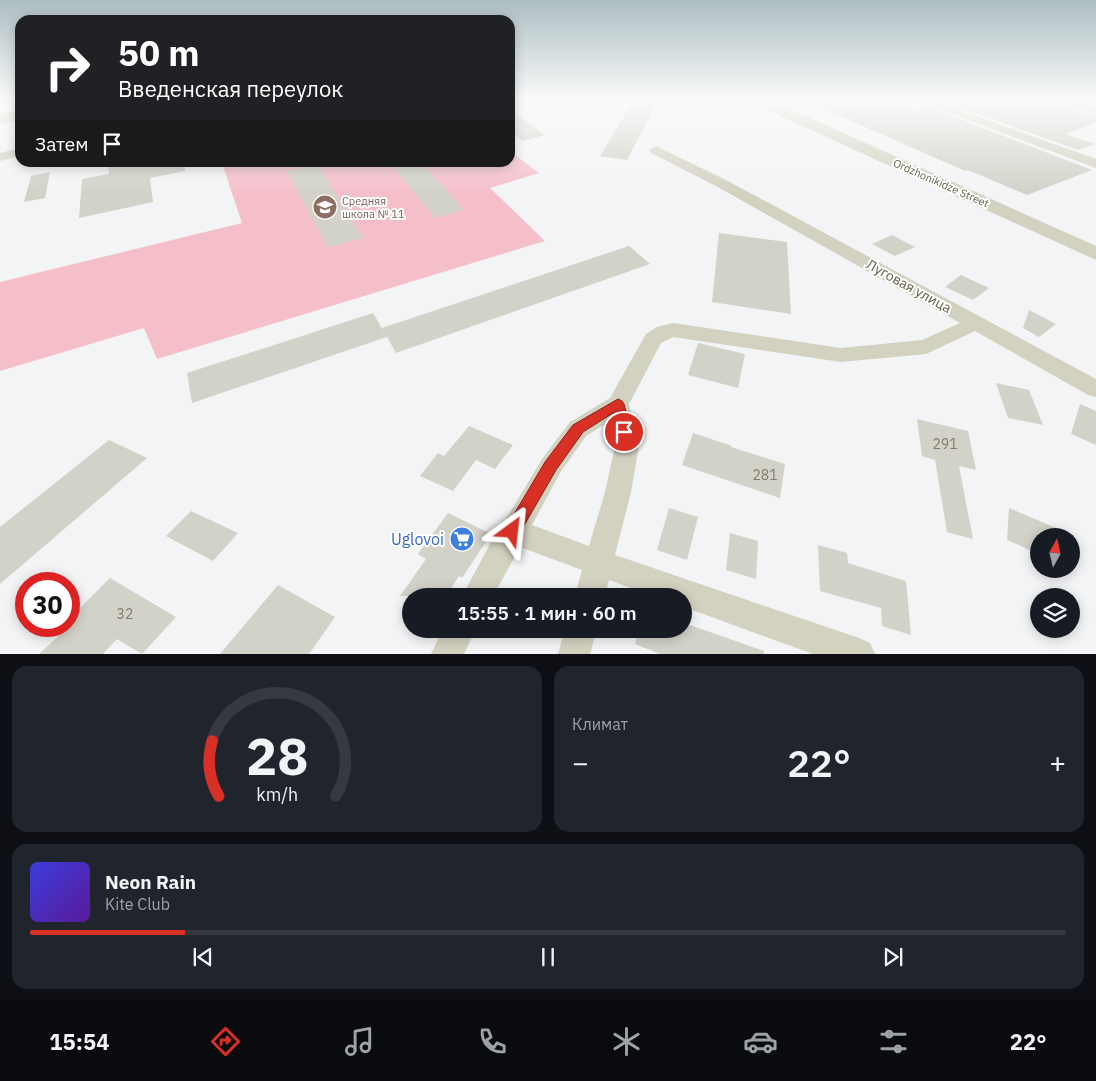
<!DOCTYPE html>
<html lang="ru">
<meta charset="utf-8">
<style>
body{margin:0;font-family:"IBM Plex Sans",sans-serif;background:#20242c;color:#f1f3f6;height:100vh;display:flex;flex-direction:column;font-size:19px;white-space:nowrap}
*{box-sizing:border-box;margin:0}
p{font-size:16px;color:#9ea1a6}
.icon{flex:none;width:28px;height:28px;fill:none;stroke:currentColor;stroke-width:2;stroke-linecap:round;stroke-linejoin:round}
.map{position:relative;height:654px;overflow:hidden}
.details{display:flex;flex-direction:column;gap:12px;padding:12px;background:#0d0f14;flex:1}
.details>*{flex:none}
.top-card{position:absolute;left:15px;top:15px;width:500px;height:152px;border-radius:15px;box-shadow:0 2px 12px #0003;background:#202124;color:#fff;overflow:hidden}
.needle{width:32px;rotate:8deg}
.fabs{position:absolute;left:1030px;top:528px;display:grid;gap:10px}
.fabs a{display:grid;place-items:center;width:50px;height:50px;border-radius:50%;background:#171b24;box-shadow:0 2px 12px #0003;font-size:25px}
.speed{position:absolute;left:15px;top:572px;display:flex;gap:10px;font-size:25px;font-weight:700;text-align:center}
.speed>*{display:grid;place-content:center;width:65px;height:65px;border-radius:50%;background:#171b24;box-shadow:0 2px 12px #0003;line-height:1}
.speed .limit{border:8px solid #d22;background:#fff;color:#111}
.pin{position:absolute;display:grid;place-items:center;width:42px;height:42px;color:#fff;margin:-21px;border:2px solid #fff;border-radius:50%;box-shadow:0 1px 5px #0007}
.me{position:absolute;width:55px;margin:-28px;rotate:30deg;stroke-linejoin:round;filter:drop-shadow(0 0 4px #0008)}
.turn{display:flex;align-items:center;gap:18px;height:105px;padding:0 20px;font-size:22px}
.turn .icon{width:65px;height:65px;stroke-width:2.5}
.turn b{display:block;font-size:35px;line-height:42px}
.then{display:flex;align-items:center;height:48px;padding:0 20px;background:#0003;gap:10px;font-size:19px}
.big{font-size:38px;font-weight:600;line-height:1.1}
.details .widget{flex:1;display:flex;flex-direction:column;justify-content:center;gap:8px;min-width:0;padding:0 18px;border-radius:15px;background:#20242c}
.details .dial{align-items:center;gap:0}
.dial svg{height:130px;overflow:visible;fill:none;stroke:#363941;stroke-width:7;stroke-linecap:round;text-anchor:middle}
.dial text{fill:#f1f3f6;stroke:none}
.song{display:flex;align-items:center;gap:15px}
.cover{width:60px;height:60px;border-radius:8px;background:linear-gradient(135deg,hsl(240 70% 55%),hsl(270 70% 35%))}
.played{height:5px;border-radius:2px;background:linear-gradient(90deg,#d93025 15%,#363941 15%)}
.keys{display:flex;justify-content:space-around;direction:ltr}
.heat{display:flex;justify-content:space-between;align-items:center;font-size:28px;direction:ltr}
.details .tiles{flex:1;display:grid;gap:12px;grid-template-columns:1fr 1fr}
.widget:last-child{grid-column:span 2}
.trip{position:absolute;left:402px;top:588px;width:290px;height:50px;border-radius:25px;background:#171b24;box-shadow:0 2px 12px #0003;font-weight:600;line-height:50px;text-align:center}
.menu{display:flex;height:80px;justify-content:space-around;align-items:center;background:#090b0e;color:#9ea1a6}
.menu .icon{width:35px;height:35px}
.menu .selected{color:#d93025}
.menu b{font-size:22px;color:#f1f3f6}
.map>svg:first-child{display:block}
.green{fill:#f5bfca}
.building{fill:#d2d2c9}
.lines{fill:none;stroke-linecap:round;stroke-linejoin:round}
.minor{fill:#d3d1c0;fill-rule:evenodd}
.tertiary{fill:#d3d1c0;fill-rule:evenodd}
.route{fill:#d93025;stroke:#8d1f18}
.labels{text-anchor:middle;stroke-width:4;stroke-linejoin:round;paint-order:stroke}
.far-street-label{font-size:11px;fill:#636048;stroke:#fff}
.far-education-label{font-size:11px;fill:#785e54;stroke:#fff;text-anchor:start}
.street-label{font-size:14px;fill:#636048;stroke:#fff}
.near-number-label{font-size:14px;fill:#7f7c68}
.near-shop-label{font-size:16px;fill:#366cbe;stroke:#fff;text-anchor:end}
</style>
<div class="map">
<svg width="1096" height="654" viewBox="0 0 1096 654">
<rect width="100%" height="100%" fill="#f3f4f5"/>
<polygon class="green" points="510,151 539,173 490,188 545,241 157,359 144,328 0,371 0,282 242,223 222,163 510,162"/>
<g class="building">
<polygon points="633,101 658,101 627,160 600,156"/>
<polygon points="806,101 896,101 918,110 928,107 1092,170 1027,195 968,170 965,171"/>
<polygon points="948,101 1057,101 1060,105 1096,117 1096,123 1065,134 1095,144 1078,150 944,102"/>
<polygon points="510,110 545,135 523,141 510,131"/>
<polygon points="108,162 185,162 185,171 150,178 153,202 79,218 82,179 109,174"/>
<polygon points="389,162 421,162 464,210 435,218"/>
<polygon points="317,164 342,204 363,238 328,247 287,171"/>
<polygon points="50,172 45,198 24,202 31,176"/>
<polygon points="719,233 787,242 791,314 712,302"/>
<polygon points="892,235 915,247 895,256 872,244"/>
<polygon points="629,246 650,264 396,353 382,328"/>
<polygon points="961,275 989,288 973,300 945,287"/>
<polygon points="1029,310 1056,324 1039,337 1023,328"/>
<polygon points="373,313 387,337 192,403 187,373"/>
<polygon points="698,343 745,354 738,388 688,375"/>
<polygon points="996,383 1029,390 1043,425 1008,418"/>
<polygon points="1080,404 1096,411 1096,445 1071,434"/>
<polygon points="917,419 968,431 976,470 959,466 973,539 947,532 935,460 922,456"/>
<polygon points="469,426 513,445 495,469 476,460 453,491 420,476 438,453 444,456"/>
<polygon points="693,433 732,446 731,447 785,464 780,498 682,465"/>
<polygon points="109,440 147,458 0,584 0,527"/>
<polygon points="669,508 698,517 687,560 657,550"/>
<polygon points="1009,508 1075,536 1039,536 1039,554 1007,540"/>
<polygon points="191,511 238,533 213,561 166,536"/>
<polygon points="448,513 491,534 462,578 459,576 446,596 400,596 426,559 418,554"/>
<polygon points="730,533 758,541 756,579 726,570"/>
<polygon points="818,545 847,553 848,563 906,581 911,635 882,626 881,608 820,591"/>
<polygon points="110,578 176,617 142,654 117,639 103,654 39,654 69,626 69,619"/>
<polygon points="278,585 335,617 309,654 220,654"/>
<polygon points="684,623 764,651 764,654 660,654 635,644 639,629 684,629"/>
</g>
<g class="lines">
<g class="minor">
<polygon points="917,101 935,101 1096,159 1096,168"/>
<polygon points="1059,101 1078,101 1096,107 1096,115 1061,103"/>
<path d="M 656,146 L 726,180 L 1096,379 L 1096,397 L 1088,395 L 975,331 L 926,354 L 841,362 L 673,337 L 661,343 L 629,404 L 639,446 L 631,492 L 615,555 L 859,638 L 870,643 L 875,654 L 813,654 L 684,607 L 684,596 L 653,596 L 609,580 L 605,596 L 575,596 L 582,570 L 520,547 L 493,596 L 462,596 L 502,522 L 505,521 L 542,459 L 570,422 L 610,398 L 646,334 L 657,327 L 673,323 L 841,348 L 922,340 L 960,323 L 716,186 L 651,153 L 649,150 ZM 610,421 L 615,446 L 605,492 L 589,546 L 532,525 L 560,473 L 586,436 Z"/>
<polygon points="20,148 20,156 0,161 0,153"/>
<polygon points="443,629 476,629 464,654 431,654"/>
<polygon points="565,629 597,629 590,654 558,654"/>
</g>
<g class="tertiary">
<polygon points="752,101 772,101 1096,246 1096,260 754,104"/>
<polygon points="20,110 20,120 0,124 0,114"/>
</g>
</g>
<linearGradient id="sky" x2="0" y2="1"><stop stop-color="#adbec2"/><stop offset="0.52" stop-color="#fafafa"/><stop offset="1" stop-color="#fafafa" stop-opacity="0"/></linearGradient>
<rect width="1096" height="193" fill="url(#sky)"/>
<polygon class="route" points="618,399 622,401 624,404 631,432 629,436 624,438 619,436 613,413 583,432 556,470 518,536 512,538 507,536 505,531 507,526 545,462 573,425"/>
<defs>
<symbol id="school-disc" viewBox="-11 -11 22 22"><circle r="9.5" fill="#8d6e63" stroke="#fff"/><path d="M0-5L7-2L0 1L-7-2ZM-4 1L0 2.5L4 1V4Q0 6-4 4Z" fill="#fff"/></symbol>
<symbol id="supermarket-disc" viewBox="-11 -11 22 22"><circle r="9.5" fill="#3f7fe0" stroke="#fff"/><path d="M-6-5.5h2.5l.6 2H6L4.5 2H-2.5L-4.4-4H-6ZM-1.5 3.2a1.3 1.3 0 1 0 .1 0ZM3 3.2a1.3 1.3 0 1 0 .1 0Z" fill="#fff"/></symbol>
</defs>
<g fill-rule="evenodd">
<use href="#school-disc" x="311" y="193" width="28" height="28"/>
<use href="#supermarket-disc" x="448" y="525" width="28" height="28"/>
</g>
<g class="labels">
<g class="far-street-label">
<text transform="translate(941 183) rotate(24)" y="4">Ordzhonikidze Street</text>
</g>
<g class="far-education-label">
<text x="342" y="205">Средняя<tspan x="342" dy="13">школа № 11</tspan></text>
</g>
<g class="street-label">
<text transform="translate(909 286) rotate(29)" y="5">Луговая улица</text>
</g>
<g class="near-number-label">
<text x="945" y="449">291</text>
<text x="765" y="480">281</text>
<text x="125" y="619">32</text>
</g>
<g class="near-shop-label">
<text x="444" y="545">Uglovoi</text>
</g>
</g>
</svg>
<div class="fabs">
<a><svg class="needle" viewBox="-14 -14 28 28"><path d="M0-13l5 13h-10z" fill="#e53935"/><path d="M0 13l5-13h-10z" fill="#9ea1a6"/></svg></a>
<a><svg class="icon" aria-label="layers" viewBox="0 0 24 24"><path d="M12 4l9 5-9 5-9-5zM3 14l9 5 9-5"/></svg></a>
</div>
<div class="speed"><div class="limit">30</div></div>
<div class="pin" style="left:624px;top:432px;background:#d93025"><svg class="icon" aria-label="arrive" viewBox="0 0 24 24"><path d="M6 21V4h12l-3 4 3 4H6"/></svg></div>
<svg class="me" style="left:512px;top:531px" viewBox="-20 -20 40 40"><path d="M0-17L14 15 0 8-14 15z" fill="#d93025" stroke="#fff" stroke-width="4"/></svg>
<div class="trip">15:55 · 1 мин · 60 m</div>
<div class="top-card">
<div class="turn"><svg class="icon" aria-label="right" viewBox="0 0 24 24"><path d="M7 20v-9h11M14 6l5 5-5 5"/></svg><div><b>50 m</b>Введенская переулок</div></div>
<div class="then">Затем<svg class="icon" aria-label="arrive" viewBox="0 0 24 24"><path d="M6 21V4h12l-3 4 3 4H6"/></svg></div>
</div>
</div>
<section class="details">
<div class="tiles">
<div class="widget dial"><svg viewBox="0 0 100 80">
<path d="M14 69A42 42 0 1 1 86 69"/>
<path d="M14 69A42 42 0 0 1 10 35" stroke="#d93025"/>
<text x="50" y="56" font-size="32" font-weight="700">28</text>
<text x="50" y="72" font-size="11">km/h</text>
</svg></div>
<div class="widget"><p>Климат</p>
<div class="heat"><a>−</a><b class="big">22°</b><a>+</a></div>
</div>
<div class="widget">
<div class="song"><i class="cover"></i><div><b>Neon Rain</b><p>Kite Club</p></div></div>
<div class="played"></div>
<div class="keys"><svg class="icon" aria-label="previous" viewBox="0 0 24 24"><path d="M18 5L8 12l10 7zM5 5v14"/></svg><svg class="icon" aria-label="pause" viewBox="0 0 24 24"><path d="M8 5v14M16 5v14"/></svg><svg class="icon" aria-label="next" viewBox="0 0 24 24"><path d="M6 5l10 7-10 7zM19 5v14"/></svg></div>
</div>
</div>
</section>
<nav class="menu">
<b>15:54</b>
<svg class="icon selected" aria-label="directions" viewBox="0 0 24 24"><path d="M12 3l9 9-9 9-9-9zM9 14v-3h6M13 9l2 2-2 2"/></svg>
<svg class="icon" aria-label="music" viewBox="0 0 24 24"><path d="M9 18V5l10-2v13"/><circle cx="6" cy="18" r="3"/><circle cx="16" cy="16" r="3"/></svg>
<svg class="icon" aria-label="phone" viewBox="0 0 24 24"><path d="M5 4h4l2 5-3 2q2 4 5 5l2-3 5 2v4C11 20 4 13 5 4z"/></svg>
<svg class="icon" aria-label="climate" viewBox="0 0 24 24"><path d="M12 3v18M4 7l16 10M4 17L20 7"/></svg>
<svg class="icon" aria-label="car" viewBox="0 0 24 24"><path d="M5 17H2v-5l4-1 3-4h7l3 4 3 1v5h-3M9 17h6M6 11h13"/><circle cx="7" cy="17" r="2"/><circle cx="17" cy="17" r="2"/></svg>
<svg class="icon" aria-label="filters" viewBox="0 0 24 24"><path d="M4 7h16M4 17h16"/><circle cx="9" cy="7" r="2"/><circle cx="15" cy="17" r="2"/></svg>
<b>22°</b>
</nav>
